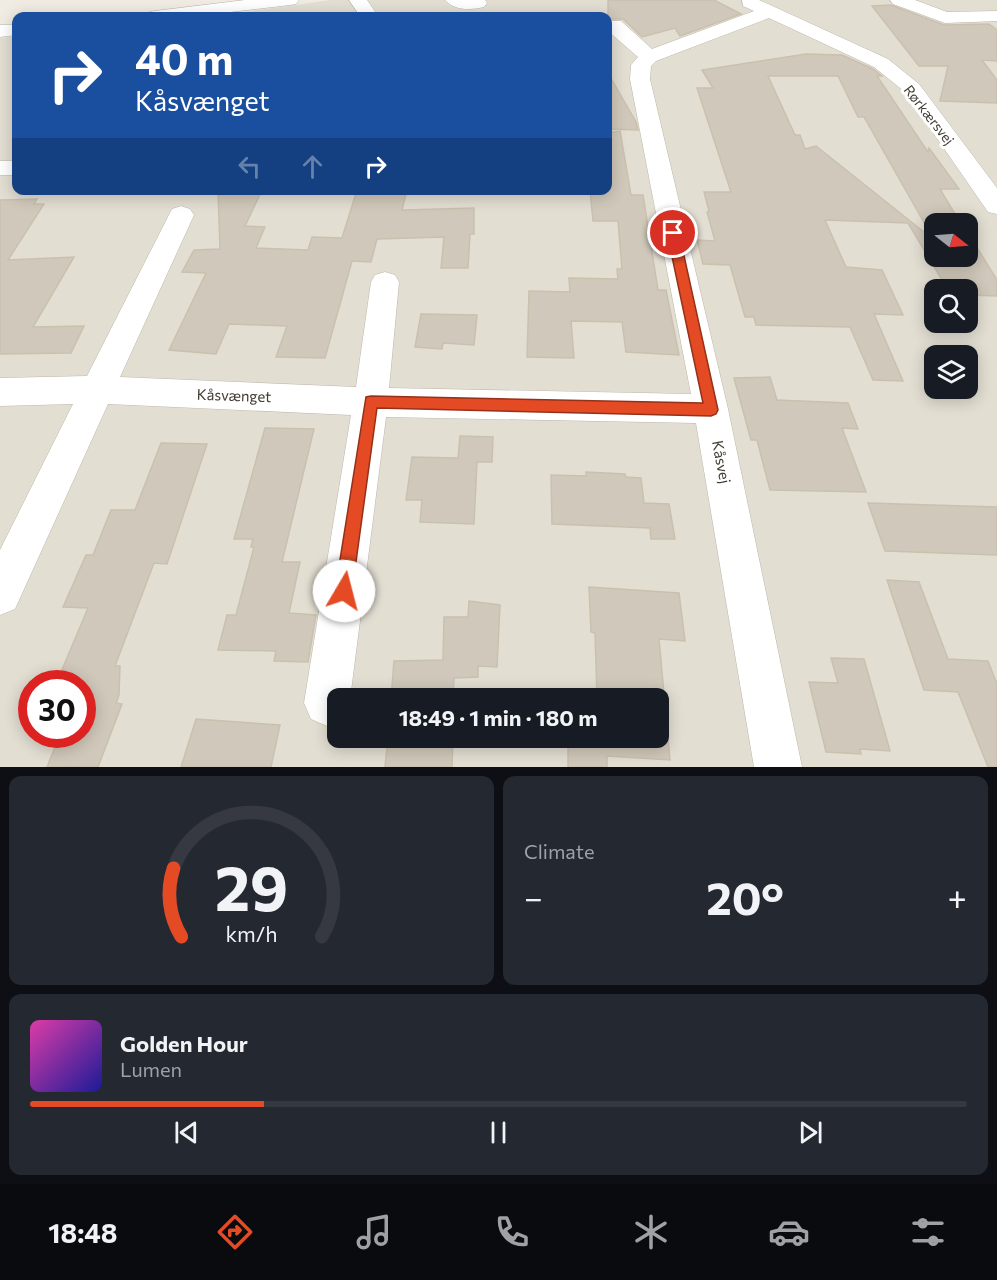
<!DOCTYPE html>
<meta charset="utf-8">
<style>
body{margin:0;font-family:Commissioner,sans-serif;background:#242831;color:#f1f3f6;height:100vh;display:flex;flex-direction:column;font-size:22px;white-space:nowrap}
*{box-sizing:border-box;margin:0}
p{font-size:20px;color:#9ea1a6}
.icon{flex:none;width:33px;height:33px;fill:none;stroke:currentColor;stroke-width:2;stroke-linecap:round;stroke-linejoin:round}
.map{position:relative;height:767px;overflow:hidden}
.details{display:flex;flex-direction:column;gap:9px;padding:9px;background:#0d0f14;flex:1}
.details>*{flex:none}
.hud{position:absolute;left:12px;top:12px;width:600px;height:183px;border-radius:12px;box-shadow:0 3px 15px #0003;background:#1a4fa0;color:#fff;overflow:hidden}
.needle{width:39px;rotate:107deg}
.tools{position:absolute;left:924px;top:213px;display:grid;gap:12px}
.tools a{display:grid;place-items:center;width:54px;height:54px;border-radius:12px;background:#171b24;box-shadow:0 3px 15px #0003;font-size:30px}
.speed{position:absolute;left:18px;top:670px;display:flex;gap:12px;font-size:30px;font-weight:700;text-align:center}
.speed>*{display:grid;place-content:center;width:78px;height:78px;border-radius:50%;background:#171b24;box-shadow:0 3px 15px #0003;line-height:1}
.speed .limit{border:9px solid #d22;background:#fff;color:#111}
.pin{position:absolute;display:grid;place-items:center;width:51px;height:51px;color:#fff;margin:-26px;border:3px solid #fff;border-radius:50%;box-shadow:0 2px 6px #0007}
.me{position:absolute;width:66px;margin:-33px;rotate:8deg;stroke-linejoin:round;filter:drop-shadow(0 0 4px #0008)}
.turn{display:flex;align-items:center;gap:21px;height:126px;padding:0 24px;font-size:27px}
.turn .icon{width:78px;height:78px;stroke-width:2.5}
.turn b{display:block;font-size:42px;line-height:51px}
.lanes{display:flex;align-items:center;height:57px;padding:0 24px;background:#0003;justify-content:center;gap:30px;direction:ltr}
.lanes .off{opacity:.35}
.big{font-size:45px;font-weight:700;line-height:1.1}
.details .card{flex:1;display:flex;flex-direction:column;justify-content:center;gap:9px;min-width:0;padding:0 21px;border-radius:12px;background:#242831}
.details .dial{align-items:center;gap:0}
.dial svg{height:156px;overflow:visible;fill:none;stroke:#363941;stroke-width:7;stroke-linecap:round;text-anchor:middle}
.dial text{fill:#f1f3f6;stroke:none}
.song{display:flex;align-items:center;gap:18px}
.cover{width:72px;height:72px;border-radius:9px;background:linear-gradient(135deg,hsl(320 70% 55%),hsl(240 70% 35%))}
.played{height:6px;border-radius:3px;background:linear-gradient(90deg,#e44b25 25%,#363941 25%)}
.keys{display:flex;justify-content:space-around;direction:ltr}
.heat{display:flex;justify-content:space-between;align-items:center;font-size:33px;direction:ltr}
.details .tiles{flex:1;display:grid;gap:9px;grid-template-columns:1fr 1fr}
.card:last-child{grid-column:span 2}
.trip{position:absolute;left:327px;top:688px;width:342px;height:60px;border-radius:12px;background:#171b24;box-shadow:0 3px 15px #0003;font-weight:700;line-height:60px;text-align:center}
.dock{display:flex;height:96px;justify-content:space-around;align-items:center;background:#090b0e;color:#9ea1a6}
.dock .icon{width:42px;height:42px}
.dock .active{color:#e44b25}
.dock b{font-size:27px;color:#f1f3f6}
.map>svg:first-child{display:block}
.residential{fill:#e3ded2;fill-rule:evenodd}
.building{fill:#d0c8ba;stroke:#cac0ae;stroke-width:1.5;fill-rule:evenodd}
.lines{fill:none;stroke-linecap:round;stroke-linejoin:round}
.minor-casing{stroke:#bdb7aa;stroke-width:1}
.minor{fill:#fff;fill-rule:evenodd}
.route{fill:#e44b25;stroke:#943118;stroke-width:1.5}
.labels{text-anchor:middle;stroke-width:6;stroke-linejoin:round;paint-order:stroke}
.far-street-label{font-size:14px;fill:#413c34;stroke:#fff}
.street-label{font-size:15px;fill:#413c34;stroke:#fff}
</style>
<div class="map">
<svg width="997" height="767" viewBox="0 0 997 767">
<rect width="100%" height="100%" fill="#f0ece3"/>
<path class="residential" d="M 330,0 L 997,0 L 997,767 L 0,767 L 0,38 L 16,36 L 16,190 L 608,190 L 608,16 L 218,16 ZM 934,224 L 968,224 L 968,256 L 934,256 ZM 934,290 L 968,290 L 968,322 L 934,322 ZM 934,356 L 968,356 L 968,388 L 934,388 ZM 32,684 L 82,684 L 82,735 L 32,735 ZM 338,699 L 658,699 L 658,738 L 338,738 Z"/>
<g class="building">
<polygon points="608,0 714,0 741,14 680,36 675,28 642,37 623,19 608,19"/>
<polygon points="891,5 944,25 989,24 997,30 997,61 982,60 997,80 997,103 940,101 948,66 919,66 872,6"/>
<path d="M 806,54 L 842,55 L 873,69 L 882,76 L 877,76 L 928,152 L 929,148 L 959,189 L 940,189 L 961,224 L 934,224 L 934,256 L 968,256 L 968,233 L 997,280 L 997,296 L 968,295 L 968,290 L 948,290 L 908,223 L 825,220 L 846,267 L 882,270 L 903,315 L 874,314 L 903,381 L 873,380 L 850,327 L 756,325 L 754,317 L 745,317 L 730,265 L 703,264 L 697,240 L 715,241 L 707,212 L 709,211 L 704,192 L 731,192 L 697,88 L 713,88 L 702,70 ZM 768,76 L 838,76 L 858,117 L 864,117 L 934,240 L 816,146 L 805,149 L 800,135 L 795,135 Z"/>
<polygon points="608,73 636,122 638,130 608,129"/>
<polygon points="620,131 631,195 643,195 658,290 666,290 679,355 626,352 622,322 571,321 574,358 527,357 529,291 570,292 569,278 618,279 617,269 622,269 618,221 593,221 590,190 608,190 608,133"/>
<polygon points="218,190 262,190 245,226 265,227 256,248 308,250 312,237 342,238 357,190 407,190 402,210 474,208 474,234 470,234 468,268 441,268 444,237 377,239 371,262 352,261 325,358 276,357 287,326 229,324 216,354 169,350 206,273 182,272 194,250 220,249"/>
<polygon points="37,199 34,204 44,204 8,260 74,257 33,327 84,326 71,353 0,354 0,200"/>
<polygon points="421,314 477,315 474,345 443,343 442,349 415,347"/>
<polygon points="770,377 777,400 848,403 858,429 842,428 866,492 770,490 757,440 751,440 734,378"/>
<polygon points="265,428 314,429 282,562 300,562 289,613 316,615 308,662 274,661 276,651 218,650 227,615 236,615 254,547 251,547 253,539 234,539"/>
<polygon points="460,436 493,437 492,462 477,462 474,524 420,522 422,500 406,500 412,457 458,458"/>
<polygon points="161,443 207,444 167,564 154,563 115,666 120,666 119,695 116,703 122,704 98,767 47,767 60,735 82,735 82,684 56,684 88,608 63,607 86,555 93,555 111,510 135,510"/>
<polygon points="586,472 625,474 626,477 641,478 644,503 669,504 675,539 651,539 650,528 552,524 551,475 586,476"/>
<polygon points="868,503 997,507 997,555 885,551"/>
<polygon points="887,580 919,582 948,659 988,661 997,684 997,767 988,767 958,692 924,690"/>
<polygon points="589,587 679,593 685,641 659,639 670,760 607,756 607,767 568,767 568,743 563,743 563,738 658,738 658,699 563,699 563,697 580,698 580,695 597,696 595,633 591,632"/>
<polygon points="469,601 500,605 497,667 478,666 478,677 454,678 453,699 391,699 394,661 443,660 444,617 468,617"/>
<polygon points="831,658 864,659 890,751 860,749 861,754 826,752 809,682 838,683"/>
<polygon points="196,719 280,725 271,767 181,767"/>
<polygon points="388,738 453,738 452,767 385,767"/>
</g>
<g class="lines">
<defs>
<g id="minor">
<polygon points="245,0 299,0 296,4 290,5 196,16 146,16 149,12 155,11"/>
<polygon points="349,0 367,0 378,16 360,16"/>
<path d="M 445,0 L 485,0 L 487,3 L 484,7 C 471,10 455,11 445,0 Z"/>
<polygon points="742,0 759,0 888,59 919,84 997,188 997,214 988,212 905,92 874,67 769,18 656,61 651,66 650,79 728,409 802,767 754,767 696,423 386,417 350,699 338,699 338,722 327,726 311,719 304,703 351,415 108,404 15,609 0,615 0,550 73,404 0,406 0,378 87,376 172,209 181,206 190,209 194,215 120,377 356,387 371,282 375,275 385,272 395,275 399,282 389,388 691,394 630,79 631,65 638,57 608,31 608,21 621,21 652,49 754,11 743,6"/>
<polygon points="890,0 915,0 947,12 997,11 997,21 945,23 893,4"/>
<polygon points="0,25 16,25 16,35 0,37"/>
<rect x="0" y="161" width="16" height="14"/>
</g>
</defs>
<use href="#minor" class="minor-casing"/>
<use href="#minor" class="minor"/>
</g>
<polygon class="route" points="673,229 679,233 718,410 716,414 711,416 377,408 352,591 350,597 344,599 338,597 335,591 366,397 371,396 703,403 667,233"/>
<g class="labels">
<g class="far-street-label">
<text transform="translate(929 115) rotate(52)" y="5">Rørkærsvej</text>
</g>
<g class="street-label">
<text transform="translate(234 396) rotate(2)" y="5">Kåsvænget</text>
<text transform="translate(721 462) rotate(79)" y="5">Kåsvej</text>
</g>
</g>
</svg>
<div class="tools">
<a><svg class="needle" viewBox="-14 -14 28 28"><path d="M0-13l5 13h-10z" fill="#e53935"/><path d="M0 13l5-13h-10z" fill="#9ea1a6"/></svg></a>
<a><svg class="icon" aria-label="search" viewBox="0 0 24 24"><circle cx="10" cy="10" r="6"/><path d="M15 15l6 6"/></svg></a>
<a><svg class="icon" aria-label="layers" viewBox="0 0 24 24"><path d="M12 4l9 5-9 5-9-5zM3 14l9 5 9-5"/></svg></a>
</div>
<div class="speed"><div class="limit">30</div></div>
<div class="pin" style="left:673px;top:233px;background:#d93025"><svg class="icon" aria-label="arrive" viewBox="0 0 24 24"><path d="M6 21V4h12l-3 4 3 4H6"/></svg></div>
<svg class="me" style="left:344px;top:591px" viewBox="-20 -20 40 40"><circle r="19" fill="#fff"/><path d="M0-13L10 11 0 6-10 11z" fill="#e44b25"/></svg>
<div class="trip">18:49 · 1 min · 180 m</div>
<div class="hud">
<div class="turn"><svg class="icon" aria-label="right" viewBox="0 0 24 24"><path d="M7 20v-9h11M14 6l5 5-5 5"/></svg><div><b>40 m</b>Kåsvænget</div></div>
<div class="lanes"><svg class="icon off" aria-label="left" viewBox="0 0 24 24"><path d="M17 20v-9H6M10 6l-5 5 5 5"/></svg><svg class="icon off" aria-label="ahead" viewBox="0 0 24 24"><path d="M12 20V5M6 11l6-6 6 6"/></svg><svg class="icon" aria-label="right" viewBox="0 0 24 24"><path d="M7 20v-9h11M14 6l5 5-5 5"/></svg></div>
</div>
</div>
<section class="details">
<div class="tiles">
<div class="card dial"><svg viewBox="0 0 100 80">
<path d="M14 69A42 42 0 1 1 86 69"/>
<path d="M14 69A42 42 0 0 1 10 34" stroke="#e44b25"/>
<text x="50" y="56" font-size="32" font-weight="700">29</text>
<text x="50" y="72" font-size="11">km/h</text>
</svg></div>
<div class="card"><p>Climate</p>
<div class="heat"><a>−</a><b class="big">20°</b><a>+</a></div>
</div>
<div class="card">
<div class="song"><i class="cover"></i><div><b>Golden Hour</b><p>Lumen</p></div></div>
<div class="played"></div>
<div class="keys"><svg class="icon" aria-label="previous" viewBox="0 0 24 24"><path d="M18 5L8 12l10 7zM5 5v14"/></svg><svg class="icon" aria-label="pause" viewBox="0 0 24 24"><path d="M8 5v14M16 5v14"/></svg><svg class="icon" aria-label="next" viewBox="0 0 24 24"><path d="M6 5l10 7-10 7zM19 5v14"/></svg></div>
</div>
</div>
</section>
<nav class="dock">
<b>18:48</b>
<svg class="icon active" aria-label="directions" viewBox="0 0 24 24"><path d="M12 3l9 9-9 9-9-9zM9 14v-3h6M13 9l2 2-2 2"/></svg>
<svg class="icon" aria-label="music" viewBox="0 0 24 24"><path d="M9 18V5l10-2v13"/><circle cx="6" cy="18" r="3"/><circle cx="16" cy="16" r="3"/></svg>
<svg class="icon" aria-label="phone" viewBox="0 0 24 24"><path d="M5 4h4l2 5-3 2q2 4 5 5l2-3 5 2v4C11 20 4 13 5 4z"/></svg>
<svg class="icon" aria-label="climate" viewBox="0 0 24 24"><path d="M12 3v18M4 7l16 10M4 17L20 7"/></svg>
<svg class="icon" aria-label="car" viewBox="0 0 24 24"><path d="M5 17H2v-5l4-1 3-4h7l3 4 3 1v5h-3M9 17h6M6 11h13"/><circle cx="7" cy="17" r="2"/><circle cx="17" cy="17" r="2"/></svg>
<svg class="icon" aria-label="filters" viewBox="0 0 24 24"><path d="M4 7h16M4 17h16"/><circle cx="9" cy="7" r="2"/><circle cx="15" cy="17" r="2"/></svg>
</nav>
